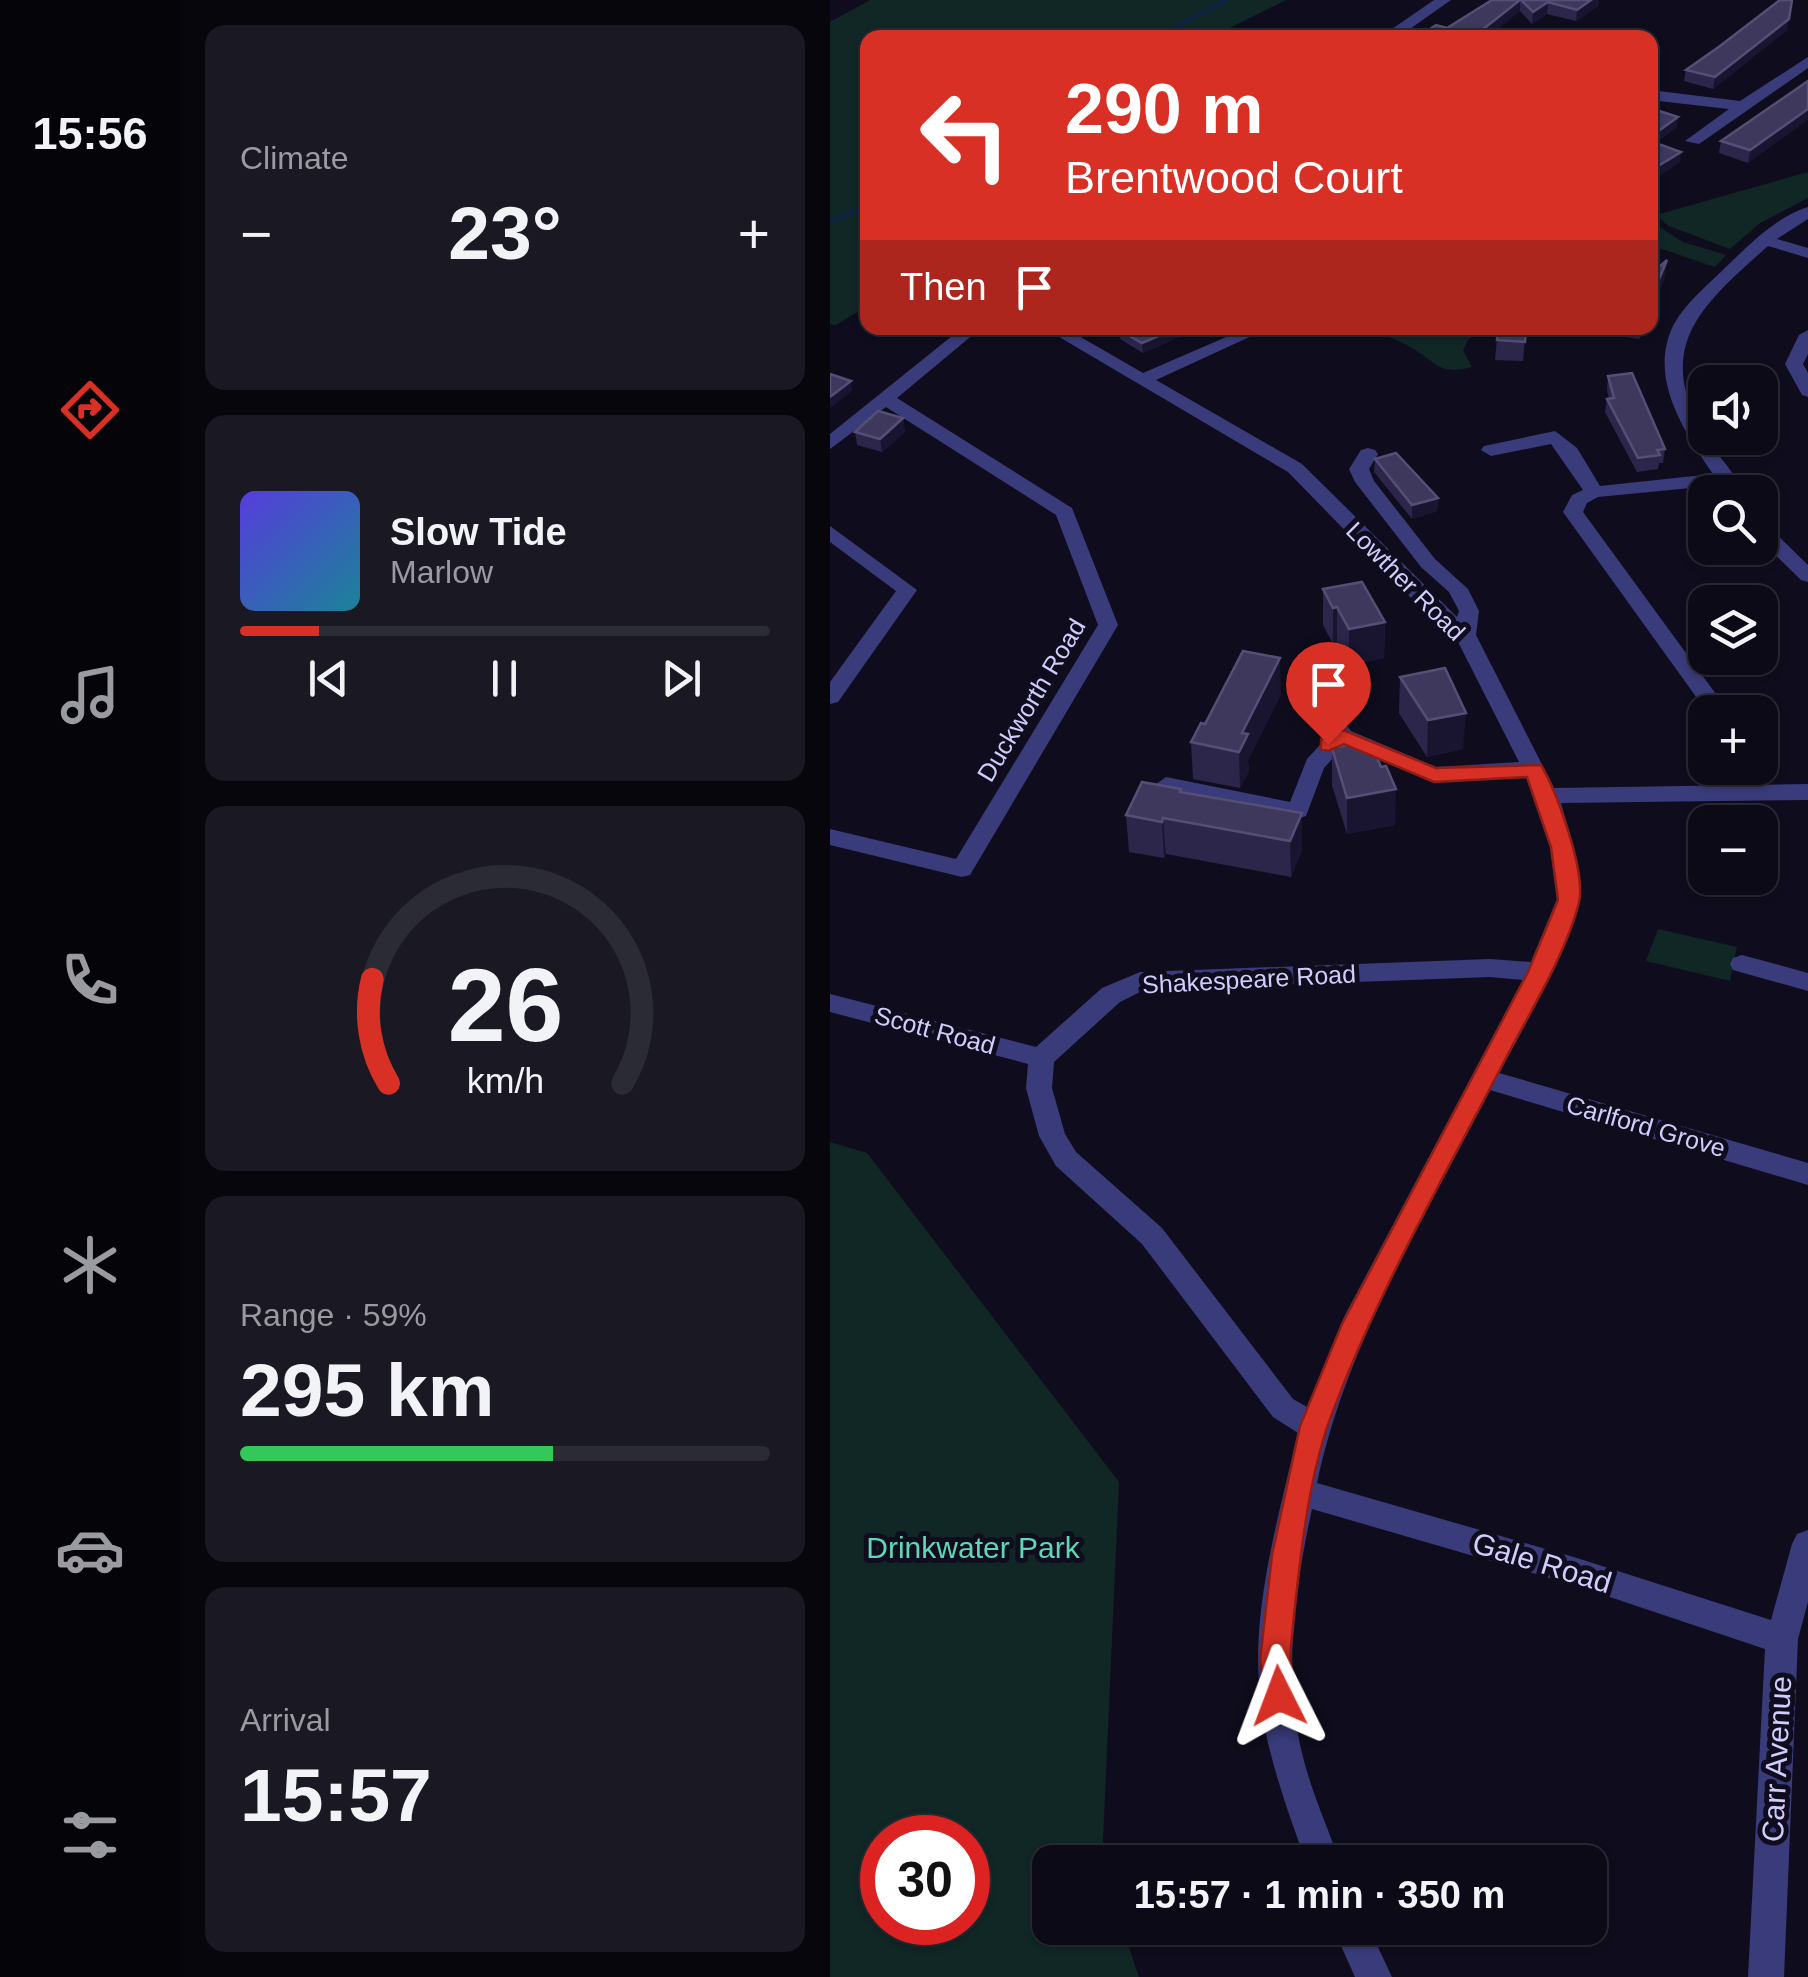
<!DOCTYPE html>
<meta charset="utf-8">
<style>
body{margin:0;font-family:Arial,sans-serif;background:#191823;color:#f1f3f6;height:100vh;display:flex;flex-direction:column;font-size:38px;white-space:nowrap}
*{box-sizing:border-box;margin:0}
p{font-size:32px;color:#9a9aa1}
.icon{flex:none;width:55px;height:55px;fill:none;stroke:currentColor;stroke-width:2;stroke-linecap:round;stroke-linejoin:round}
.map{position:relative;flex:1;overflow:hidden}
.panel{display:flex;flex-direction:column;gap:25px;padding:25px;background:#06060c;width:650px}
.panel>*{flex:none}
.hud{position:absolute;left:30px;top:30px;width:798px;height:305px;border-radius:20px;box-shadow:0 2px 8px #0004,0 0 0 2px #2b2b35;background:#d93025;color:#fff;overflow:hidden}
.tools{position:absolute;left:858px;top:365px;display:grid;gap:20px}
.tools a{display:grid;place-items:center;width:90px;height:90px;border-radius:20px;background:#0b0a16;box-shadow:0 2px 8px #0004,0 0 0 2px #2b2b35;font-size:50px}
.speed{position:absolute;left:30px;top:1815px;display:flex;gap:20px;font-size:50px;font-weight:700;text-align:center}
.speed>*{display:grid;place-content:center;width:130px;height:130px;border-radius:50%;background:#0b0a16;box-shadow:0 2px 8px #0004,0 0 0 2px #2b2b35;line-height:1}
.speed .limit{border:15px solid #d22;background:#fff;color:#111}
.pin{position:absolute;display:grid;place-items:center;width:85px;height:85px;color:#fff;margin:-102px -42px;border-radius:50% 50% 50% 0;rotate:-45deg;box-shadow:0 0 10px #0007}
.pin .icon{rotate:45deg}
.me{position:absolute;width:110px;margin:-55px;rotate:357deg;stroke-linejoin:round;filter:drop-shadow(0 0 8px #0008)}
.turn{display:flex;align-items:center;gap:35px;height:210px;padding:0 40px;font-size:45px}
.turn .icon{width:130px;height:130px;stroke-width:2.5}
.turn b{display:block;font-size:70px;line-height:85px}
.then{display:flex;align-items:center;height:95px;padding:0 40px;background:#0003;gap:20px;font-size:38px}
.big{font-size:75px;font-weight:700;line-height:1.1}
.panel .tile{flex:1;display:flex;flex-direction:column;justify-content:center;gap:15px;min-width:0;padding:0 35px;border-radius:20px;background:#191823}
.panel .dial{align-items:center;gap:0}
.dial svg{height:260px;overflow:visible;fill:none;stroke:#2b2b35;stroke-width:7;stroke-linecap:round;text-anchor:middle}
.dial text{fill:#f1f3f6;stroke:none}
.song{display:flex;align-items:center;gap:30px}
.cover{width:120px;height:120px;border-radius:15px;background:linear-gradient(135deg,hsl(250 70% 55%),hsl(190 70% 35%))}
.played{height:10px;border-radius:5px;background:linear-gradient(90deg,#d93025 15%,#2b2b35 15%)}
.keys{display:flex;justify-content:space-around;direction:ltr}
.heat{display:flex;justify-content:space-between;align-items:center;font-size:55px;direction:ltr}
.charge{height:15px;border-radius:8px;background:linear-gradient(90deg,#34c759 59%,#2b2b35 0)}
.trip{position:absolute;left:202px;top:1845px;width:575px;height:100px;border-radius:20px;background:#0b0a16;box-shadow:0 2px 8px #0004,0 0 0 2px #2b2b35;font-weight:700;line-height:100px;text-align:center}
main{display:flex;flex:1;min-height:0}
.dock{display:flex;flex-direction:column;width:180px;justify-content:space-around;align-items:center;background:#040409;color:#9a9aa1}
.dock .icon{width:70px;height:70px}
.dock .active{color:#d93025}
.dock b{font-size:45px;color:#f1f3f6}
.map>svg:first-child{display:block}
.green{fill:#102725;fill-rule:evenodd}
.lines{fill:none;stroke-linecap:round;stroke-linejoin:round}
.stream{stroke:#0e2340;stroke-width:5}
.minor{fill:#3a3b7a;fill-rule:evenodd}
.wall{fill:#2c264a}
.shaded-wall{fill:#191530}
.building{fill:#3e385d;stroke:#554f76;stroke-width:2.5}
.route{fill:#d93025;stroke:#8d1f18;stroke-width:2.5}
.labels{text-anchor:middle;stroke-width:10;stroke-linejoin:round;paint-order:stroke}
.street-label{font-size:25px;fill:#d0ccfc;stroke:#0f0d1d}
.near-park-label{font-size:30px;fill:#5dd7b4;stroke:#0f0d1d}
.near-street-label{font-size:30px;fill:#d0ccfc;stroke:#0f0d1d}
</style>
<main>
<nav class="dock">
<b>15:56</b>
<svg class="icon active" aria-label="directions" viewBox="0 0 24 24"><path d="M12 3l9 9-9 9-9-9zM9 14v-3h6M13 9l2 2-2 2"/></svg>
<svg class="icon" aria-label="music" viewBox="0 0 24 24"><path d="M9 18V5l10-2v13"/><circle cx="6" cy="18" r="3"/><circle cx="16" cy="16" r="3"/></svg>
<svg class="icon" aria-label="phone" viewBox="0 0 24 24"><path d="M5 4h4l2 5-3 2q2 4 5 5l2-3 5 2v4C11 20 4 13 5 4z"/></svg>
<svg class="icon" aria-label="climate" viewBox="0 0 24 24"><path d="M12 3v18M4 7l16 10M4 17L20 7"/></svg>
<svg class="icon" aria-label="car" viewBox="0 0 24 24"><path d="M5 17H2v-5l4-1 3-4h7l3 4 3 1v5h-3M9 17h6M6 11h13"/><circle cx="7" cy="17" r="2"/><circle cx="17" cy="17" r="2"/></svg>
<svg class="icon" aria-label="filters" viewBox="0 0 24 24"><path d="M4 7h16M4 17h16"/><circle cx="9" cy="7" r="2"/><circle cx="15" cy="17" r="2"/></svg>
</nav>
<section class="panel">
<div class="tile"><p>Climate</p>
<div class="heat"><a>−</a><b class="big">23°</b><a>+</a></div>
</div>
<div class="tile">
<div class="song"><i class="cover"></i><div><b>Slow Tide</b><p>Marlow</p></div></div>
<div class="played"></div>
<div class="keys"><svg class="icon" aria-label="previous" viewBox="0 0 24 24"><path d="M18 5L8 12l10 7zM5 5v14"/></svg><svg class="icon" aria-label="pause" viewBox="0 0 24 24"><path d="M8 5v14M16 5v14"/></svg><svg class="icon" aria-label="next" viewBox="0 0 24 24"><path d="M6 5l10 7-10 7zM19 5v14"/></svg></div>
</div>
<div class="tile dial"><svg viewBox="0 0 100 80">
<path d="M14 69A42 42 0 1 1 86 69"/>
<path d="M14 69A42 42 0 0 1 9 37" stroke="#d93025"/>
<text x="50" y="56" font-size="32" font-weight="700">26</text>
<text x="50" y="72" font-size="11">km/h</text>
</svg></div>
<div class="tile"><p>Range · 59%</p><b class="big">295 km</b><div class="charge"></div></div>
<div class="tile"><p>Arrival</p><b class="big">15:57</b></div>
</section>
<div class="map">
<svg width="978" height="1977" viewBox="0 0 978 1977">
<rect width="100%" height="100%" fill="#0f0d1d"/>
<g class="green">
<polygon points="40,0 456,0 381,37 38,38 37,306 6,325 0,324 0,22"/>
<polygon points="978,172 978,198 930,223 900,249 839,226 826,215"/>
<polygon points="820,221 853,242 896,255 885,267 820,245"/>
<path d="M 539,328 L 655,328 L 638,340 L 633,350 L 642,367 C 611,376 606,363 584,349 C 570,341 554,335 539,328 Z"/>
<polygon points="828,929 907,947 900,981 816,961"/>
<path d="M 0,1142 L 37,1153 L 289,1482 L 272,1862 L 220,1862 L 220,1928 L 292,1928 L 309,1977 L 0,1977 ZM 52,1838 L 138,1838 L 138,1922 L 52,1922 Z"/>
</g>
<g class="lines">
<g class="stream">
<polyline points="325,38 397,0"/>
<polyline points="0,222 38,205"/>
</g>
<g class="minor">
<polygon points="604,0 621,0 567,38 549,38"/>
<polygon points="978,57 978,68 869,144 855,141 899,109 820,100 820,90 910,101"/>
<path d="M 978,207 L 978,219 L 947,239 L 978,248 L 978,258 L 938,246 C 872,305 822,346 875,436 C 885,453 906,473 913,492 L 895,492 L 891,485 L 768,497 L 757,503 L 753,512 L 899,712 L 877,712 L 733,512 L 742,495 L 753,490 L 721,444 L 661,456 L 651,450 L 654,446 L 725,431 L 747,448 L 770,486 L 883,474 C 854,431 817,377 844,324 C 856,302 879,284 897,266 C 920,244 946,217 978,207 Z"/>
<polygon points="132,328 151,328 67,398 242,508 288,625 140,875 132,877 0,845 0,829 126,859 268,625 226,515 56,407 0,449 0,434"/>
<path d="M 214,328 L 235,328 L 313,373 L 417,328 L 439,328 L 326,380 L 472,464 L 627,617 L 629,611 L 619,592 L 591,567 L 525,482 L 519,469 L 531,450 L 538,448 L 545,450 L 548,454 L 539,469 L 544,481 L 605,559 L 638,589 L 649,611 L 646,635 L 724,788 L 978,784 L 978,800 L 731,803 C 739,833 750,864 750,895 C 751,927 687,1039 669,1073 L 978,1163 L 978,1185 L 660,1090 C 595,1217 517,1342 487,1483 L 747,1558 L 941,1620 L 962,1544 L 967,1534 L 978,1530 L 978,1602 L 968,1639 L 954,1977 L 918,1977 L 935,1649 L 747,1586 L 482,1509 C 464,1592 451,1684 476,1768 C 485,1800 499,1831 510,1862 L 476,1862 C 453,1798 428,1731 428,1661 C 428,1585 451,1506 468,1433 L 443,1417 L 312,1244 L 226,1166 L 209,1136 L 196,1088 L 198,1064 L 0,1012 L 0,994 L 206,1047 L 272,988 L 310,972 L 660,959 L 701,962 L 727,899 L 720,847 L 696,777 L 604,782 L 515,745 L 494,768 L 476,816 L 468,819 L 328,790 L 325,785 L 336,777 L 460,802 L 477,759 L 500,734 L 461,683 L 472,676 L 480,678 L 521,731 L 606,767 L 689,762 L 626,638 L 579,596 L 458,472 ZM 660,977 L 693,980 L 515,1315 L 477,1407 L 463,1399 L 332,1228 L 246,1152 L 235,1134 L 222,1088 L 224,1062 L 290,1002 L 314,990 Z"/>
<polygon points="978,330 978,354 973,364 978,373 978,397 972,395 955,364 969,335"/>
<polygon points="930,523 937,525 978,565 978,582 971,580 930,540"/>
<polygon points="0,526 87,590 8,702 0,704 0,682 66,591 0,542"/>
<polygon points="912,955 978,973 978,991 903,970 900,964 903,958"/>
<polygon points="503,1928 539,1928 562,1977 525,1977"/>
</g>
</g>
<g class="wall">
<polygon points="662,0 769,0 768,6 746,21 717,14 702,24 690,11 617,28"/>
<polygon points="957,30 883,89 854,81 856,70 890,46"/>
<polygon points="978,81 918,163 889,153 891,141"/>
<polygon points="820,108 847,127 825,143 850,162 829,176 820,173"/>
<polygon points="278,328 369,328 313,353 290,339 289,333"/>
<polygon points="668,328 696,328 693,361 665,360"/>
<polygon points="784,328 814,328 809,339 785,335 786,329"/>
<polygon points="778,376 835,449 833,463 829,463 828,469 807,472 775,412 777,399 779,399 777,390"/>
<polygon points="73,418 75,432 52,452 27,445 25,432"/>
<polygon points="545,459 608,498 607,511 582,519 544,472"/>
<polygon points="493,589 555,622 554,658 519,665 507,643 503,644 493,625"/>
<polygon points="570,677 633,749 597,757 569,713"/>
<polygon points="451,694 418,760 419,771 410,788 363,779 361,742 375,724"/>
<polygon points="502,748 551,767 565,825 517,834 502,785"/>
<polygon points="472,813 472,850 461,877 336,854 334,858 299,852 296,815"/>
</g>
<g class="shaded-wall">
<polygon points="690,0 690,11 657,38 642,38"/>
<polygon points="761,0 769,0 768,6 746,21 747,10"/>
<polygon points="718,2 717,14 702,24 703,12"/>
<polygon points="959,19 957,30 883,89 885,77"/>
<polygon points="978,109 978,120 918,163 920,150"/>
<polygon points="848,117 847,127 820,146 820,137"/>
<polygon points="851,152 850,162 829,176 830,165"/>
<polygon points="837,260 835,278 820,313 820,301"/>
<polygon points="347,328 369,328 313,353 312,343"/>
<polygon points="21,381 22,391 0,408 0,397"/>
<polygon points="73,418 75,432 52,452 50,439"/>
<polygon points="608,498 607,511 582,519 582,505"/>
<polygon points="507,607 507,643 503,644 503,608"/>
<polygon points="555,622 554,658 519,665 519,629"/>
<polygon points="450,658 451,694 418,760 419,771 410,788 409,752 412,733"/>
<polygon points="636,713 633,749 597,757 598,720"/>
<polygon points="566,789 565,825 517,834 517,798"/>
<polygon points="472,813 472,850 461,877 460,841"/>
<polygon points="333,818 336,854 334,858 332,822"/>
</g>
<g class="building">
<polygon points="662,0 690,0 642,38 587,38 606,25 617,28"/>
<polygon points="691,0 761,0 747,10 718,2 703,12"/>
<polygon points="950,0 962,0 959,19 885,77 856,70 890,46"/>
<polygon points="978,81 978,109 920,150 891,141"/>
<polygon points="820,108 848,117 820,137"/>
<polygon points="820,141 851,152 830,165 820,162"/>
<polygon points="837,260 820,301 820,275"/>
<polygon points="293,328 347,328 312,343 289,330"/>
<polygon points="668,328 696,328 695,342 667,340"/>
<polygon points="802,373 835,449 827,450 830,455 808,458 777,399 784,398 778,376"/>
<polygon points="0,374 21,381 0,397"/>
<polygon points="48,411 73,418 50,439 25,432"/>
<polygon points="566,453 608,498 582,505 545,459"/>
<polygon points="532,582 555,622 519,629 507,607 503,608 493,589"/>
<polygon points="413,651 450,658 412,733 418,734 409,752 361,742 371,723 375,724"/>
<polygon points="615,668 636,713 598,720 570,677"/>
<polygon points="540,741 551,767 556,766 566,789 517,798 502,748"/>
<polygon points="312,782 351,789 350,792 472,813 460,841 333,818 332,822 296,815"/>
</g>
<path class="route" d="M 513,730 L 606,768 L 711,765 C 727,792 756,872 749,902 C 737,952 699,1014 675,1060 C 613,1179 545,1296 499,1422 C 476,1487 468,1577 461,1646 C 459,1666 467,1688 459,1706 L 449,1710 L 438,1706 L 430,1661 L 442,1555 L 470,1426 L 512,1324 L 698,972 L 728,900 L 721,847 L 697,777 L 604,782 L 514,744 L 498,751 L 491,749 L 491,739 Z"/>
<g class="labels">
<g class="street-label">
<text transform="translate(576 581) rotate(45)" y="9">Lowther Road</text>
<text transform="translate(201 700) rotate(-59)" y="9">Duckworth Road</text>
<text transform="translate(419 979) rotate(-3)" y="9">Shakespeare Road</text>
<text transform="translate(105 1030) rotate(15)" y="9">Scott Road</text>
<text transform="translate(816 1126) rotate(16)" y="9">Carlford Grove</text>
</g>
<g class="near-park-label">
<text x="143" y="1558">Drinkwater Park</text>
</g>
<g class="near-street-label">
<text transform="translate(712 1563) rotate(17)" y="10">Gale Road</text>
<text transform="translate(947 1759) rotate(-87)" y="10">Carr Avenue</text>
</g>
</g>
</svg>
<div class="tools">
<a><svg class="icon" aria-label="sound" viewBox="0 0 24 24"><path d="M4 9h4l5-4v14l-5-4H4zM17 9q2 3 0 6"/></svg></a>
<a><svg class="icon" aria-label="search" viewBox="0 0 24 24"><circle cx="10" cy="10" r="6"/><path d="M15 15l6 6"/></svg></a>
<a><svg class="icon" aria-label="layers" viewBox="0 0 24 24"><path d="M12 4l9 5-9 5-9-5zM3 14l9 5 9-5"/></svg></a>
<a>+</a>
<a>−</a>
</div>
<div class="speed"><div class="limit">30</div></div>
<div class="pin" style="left:498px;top:744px;background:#d93025"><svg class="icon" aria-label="arrive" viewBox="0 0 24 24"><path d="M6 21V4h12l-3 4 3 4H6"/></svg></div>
<svg class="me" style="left:449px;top:1696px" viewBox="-20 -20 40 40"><path d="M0-17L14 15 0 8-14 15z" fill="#d93025" stroke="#fff" stroke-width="4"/></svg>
<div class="trip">15:57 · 1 min · 350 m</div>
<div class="hud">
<div class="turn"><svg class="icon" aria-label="left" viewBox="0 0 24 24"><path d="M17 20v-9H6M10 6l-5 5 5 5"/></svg><div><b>290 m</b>Brentwood Court</div></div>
<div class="then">Then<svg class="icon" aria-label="arrive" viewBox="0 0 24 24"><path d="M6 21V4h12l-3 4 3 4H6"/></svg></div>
</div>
</div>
</main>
